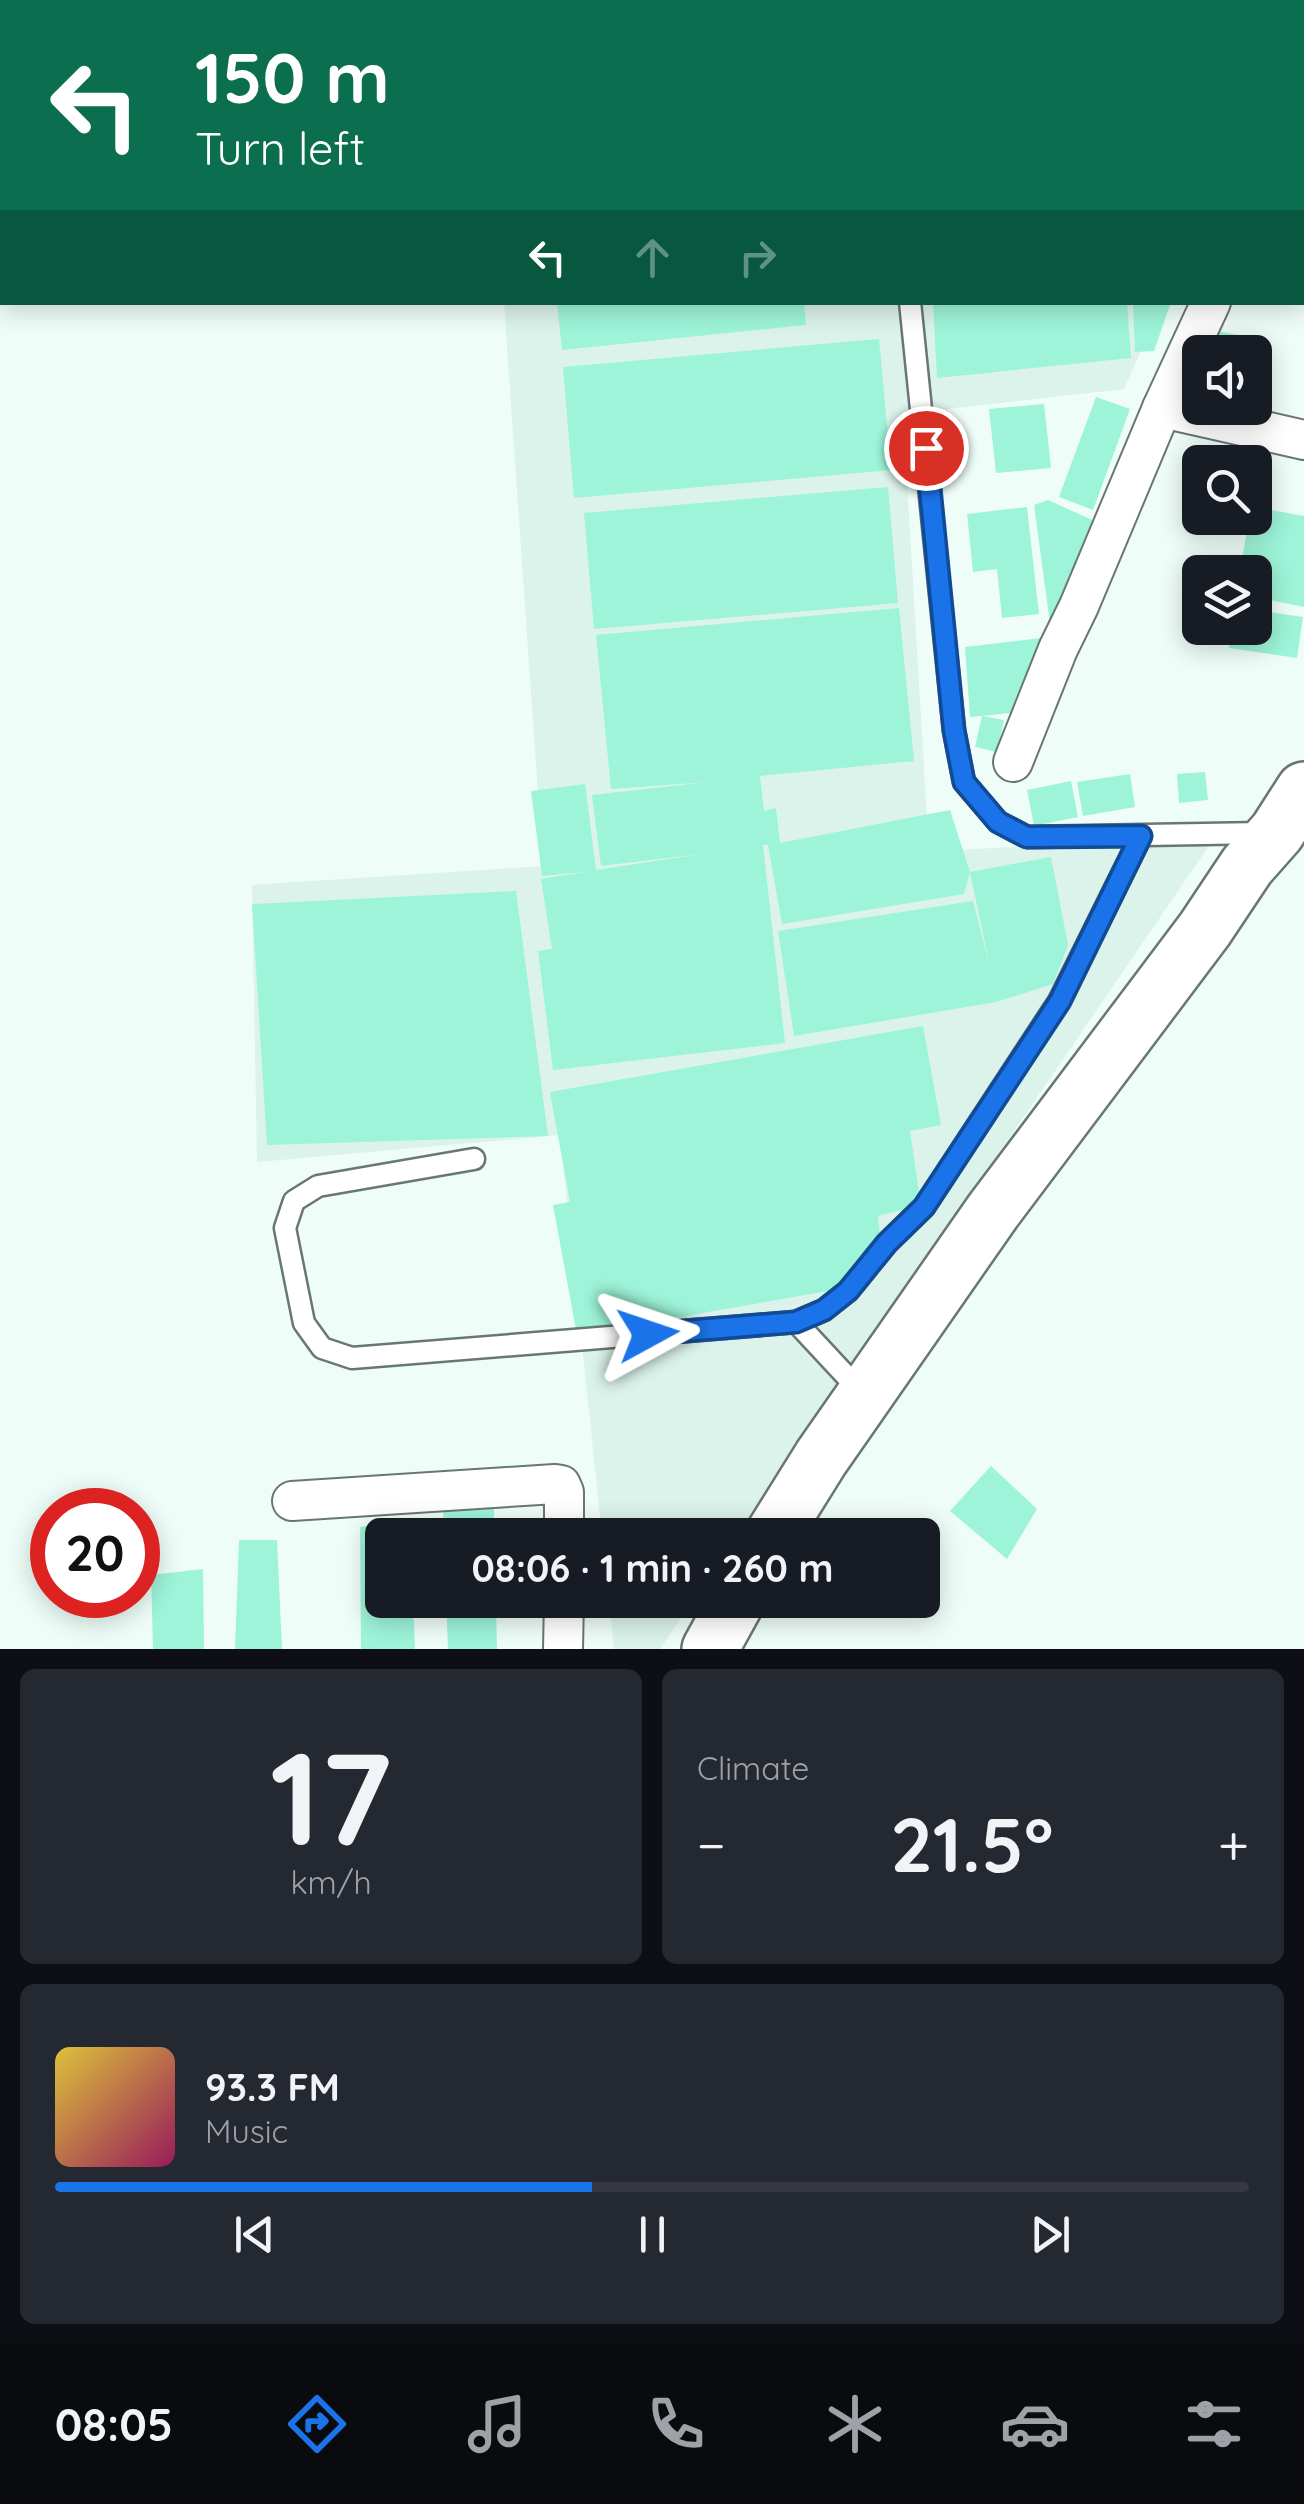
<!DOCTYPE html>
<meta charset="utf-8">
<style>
body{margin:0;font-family:Quicksand,sans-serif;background:#242831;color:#f1f3f6;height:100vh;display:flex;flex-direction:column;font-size:38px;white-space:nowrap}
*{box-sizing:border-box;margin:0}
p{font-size:32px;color:#9ea1a6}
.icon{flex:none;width:55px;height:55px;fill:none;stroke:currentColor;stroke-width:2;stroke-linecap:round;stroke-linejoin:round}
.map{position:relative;height:1649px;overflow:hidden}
.sheet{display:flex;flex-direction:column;gap:20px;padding:20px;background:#0d0f14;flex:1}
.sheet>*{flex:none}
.guide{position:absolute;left:0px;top:0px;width:1305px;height:305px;box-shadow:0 5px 25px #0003;background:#0b6e4f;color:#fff;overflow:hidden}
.tools{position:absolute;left:1182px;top:335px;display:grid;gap:20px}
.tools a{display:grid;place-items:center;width:90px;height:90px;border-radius:15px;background:#171b24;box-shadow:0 5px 25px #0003;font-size:50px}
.speed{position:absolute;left:30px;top:1488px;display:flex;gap:20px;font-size:50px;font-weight:700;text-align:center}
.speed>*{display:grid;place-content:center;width:130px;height:130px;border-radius:50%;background:#171b24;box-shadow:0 5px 25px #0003;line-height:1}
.speed .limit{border:15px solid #d22;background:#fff;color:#111}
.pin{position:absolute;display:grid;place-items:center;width:85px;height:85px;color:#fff;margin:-42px;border:5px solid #fff;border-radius:50%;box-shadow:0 2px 10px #0007}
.me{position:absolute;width:110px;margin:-55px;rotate:85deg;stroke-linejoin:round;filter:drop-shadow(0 0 8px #0008)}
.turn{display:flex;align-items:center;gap:35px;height:210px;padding:0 30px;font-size:45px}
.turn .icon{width:130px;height:130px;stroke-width:2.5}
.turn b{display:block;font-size:70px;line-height:85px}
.lanes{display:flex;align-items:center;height:95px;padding:0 30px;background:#0003;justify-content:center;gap:50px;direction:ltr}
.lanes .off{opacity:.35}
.big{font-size:75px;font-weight:700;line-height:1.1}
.sheet .widget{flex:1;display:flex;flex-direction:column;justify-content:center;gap:15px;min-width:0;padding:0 35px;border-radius:15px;background:#242831}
.sheet .dial{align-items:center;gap:0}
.dial b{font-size:130px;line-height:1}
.song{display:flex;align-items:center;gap:30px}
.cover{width:120px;height:120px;border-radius:15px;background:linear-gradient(135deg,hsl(50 70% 55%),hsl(330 70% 35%))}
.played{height:10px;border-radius:5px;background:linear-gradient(90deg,#1a73e8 45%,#363941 45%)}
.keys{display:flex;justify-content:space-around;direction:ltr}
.heat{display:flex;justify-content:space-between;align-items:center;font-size:55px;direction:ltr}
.sheet .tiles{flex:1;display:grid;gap:20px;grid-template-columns:1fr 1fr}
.widget:last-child{grid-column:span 2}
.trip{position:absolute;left:365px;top:1518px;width:575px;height:100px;border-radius:15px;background:#171b24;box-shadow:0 5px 25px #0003;font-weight:700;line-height:100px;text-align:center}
.tabs{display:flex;height:160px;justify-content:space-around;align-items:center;background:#090b0e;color:#9ea1a6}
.tabs .icon{width:70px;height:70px}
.tabs .current{color:#1a73e8}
.tabs b{font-size:45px;color:#f1f3f6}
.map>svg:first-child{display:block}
.built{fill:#dbf3ea}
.building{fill:#9df4d8}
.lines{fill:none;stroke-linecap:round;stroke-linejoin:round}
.lane-casing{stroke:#697772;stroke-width:25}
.street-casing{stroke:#697772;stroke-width:42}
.secondary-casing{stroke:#697772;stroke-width:60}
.lane{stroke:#fff;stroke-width:20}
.street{stroke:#fff;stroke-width:38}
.secondary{stroke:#fff;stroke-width:55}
.route-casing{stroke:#114b97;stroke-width:25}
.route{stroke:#1a73e8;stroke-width:18}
</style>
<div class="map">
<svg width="1304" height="1649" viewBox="0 0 1304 1649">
<rect width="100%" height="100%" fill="#eefdf8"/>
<g class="built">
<polygon points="484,0 1296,0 1295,2 484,2"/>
<polygon points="504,303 1162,303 1124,389 903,414 929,852 1217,834 738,1535 602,1535 560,1135 257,1162 252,885 543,866"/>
<polygon points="609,1600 693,1600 660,1649 614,1649"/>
</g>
<g class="building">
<polygon points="557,302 804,302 806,325 562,350"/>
<polygon points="933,302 1127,302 1131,358 937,378"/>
<polygon points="1133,302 1171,302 1154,351 1135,352"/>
<polygon points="1204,329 1239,335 1237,352 1200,352"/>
<polygon points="879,339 891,470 574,498 563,367"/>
<polygon points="1096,397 1130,409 1093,510 1059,497"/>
<polygon points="1044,404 1051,468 996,473 989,409"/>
<polygon points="888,487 898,603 594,629 584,513"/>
<polygon points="1048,500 1099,523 1051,631 1034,505"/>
<polygon points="1027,507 1039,614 1002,618 997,569 973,572 967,514"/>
<polygon points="1255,507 1304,516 1304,607 1255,597 1255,572 1239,572 1250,518 1255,518"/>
<polygon points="899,608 914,761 760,776 764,811 776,808 780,843 950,810 970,872 964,894 782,924 768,845 763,845 785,1043 553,1070 538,951 552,949 541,879 585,872 542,876 531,791 585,784 596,870 701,854 601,866 592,795 708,782 611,789 596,635"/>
<polygon points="1255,610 1303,617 1297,658 1229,648 1232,628 1255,628"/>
<polygon points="1041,638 1019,712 982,716 1004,720 997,752 975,747 982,716 970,717 965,647"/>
<polygon points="1205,772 1208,800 1179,803 1177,774"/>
<polygon points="1130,774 1135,807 1083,816 1077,782"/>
<polygon points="1071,781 1078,817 1034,826 1027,790"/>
<polygon points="1051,857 1068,945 1053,984 996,1002 794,1036 778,931 973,901 990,967 970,872"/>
<polygon points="516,891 548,1136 267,1145 252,904"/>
<polygon points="923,1026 941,1125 910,1131 921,1205 878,1216 880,1236 839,1289 577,1335 553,1205 570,1202 550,1092"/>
<polygon points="991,1466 1037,1509 1007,1559 950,1511"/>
<polygon points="443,1504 494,1505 494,1535 444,1535"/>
<polygon points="411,1518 411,1535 382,1535 382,1600 413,1600 415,1649 361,1649 360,1527"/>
<polygon points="239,1540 277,1540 282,1649 235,1649"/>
<polygon points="203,1569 204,1649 153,1649 151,1575"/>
<polygon points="446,1600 496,1600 497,1649 448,1649"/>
</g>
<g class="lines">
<defs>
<g id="lane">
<polyline points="26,0 29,2"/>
<polyline points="879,0 879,2"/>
<polyline points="910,302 954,731 964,782 998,822 1027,837 1262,833"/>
<polyline points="474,1159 318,1186 294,1201 285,1228 304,1323 322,1348 352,1358 796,1322 824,1310 848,1291 887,1243 924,1207 1059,1001 1141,836"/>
<polyline points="796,1322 863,1394"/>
</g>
<g id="street">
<polyline points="1302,111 1304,108"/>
<polyline points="1162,408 1304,440"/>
<polyline points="1013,762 1058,649 1079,606 1162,408 1211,302"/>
<polyline points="292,1501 555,1484 561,1485 564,1492 564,1535"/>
<polyline points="563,1649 564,1600"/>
</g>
<g id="secondary">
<polyline points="773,1535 821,1458 993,1211 1205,929 1247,866 1277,832 1304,790"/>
<polyline points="710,1649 737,1600"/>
</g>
</defs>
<use href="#lane" class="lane-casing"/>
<use href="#street" class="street-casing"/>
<use href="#secondary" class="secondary-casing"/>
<use href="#lane" class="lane"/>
<use href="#street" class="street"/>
<use href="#secondary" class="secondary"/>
</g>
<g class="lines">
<defs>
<polyline id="route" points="648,1334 796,1322 824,1310 848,1291 887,1243 924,1207 1060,1001 1141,836 1027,837 998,822 964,782 954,730 926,448"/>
</defs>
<use href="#route" class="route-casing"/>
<use href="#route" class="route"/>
</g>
</svg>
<div class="tools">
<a><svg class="icon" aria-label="sound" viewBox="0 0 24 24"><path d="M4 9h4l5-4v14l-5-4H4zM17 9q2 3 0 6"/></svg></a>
<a><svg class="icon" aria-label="search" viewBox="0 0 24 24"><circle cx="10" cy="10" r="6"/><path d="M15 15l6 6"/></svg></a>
<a><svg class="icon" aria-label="layers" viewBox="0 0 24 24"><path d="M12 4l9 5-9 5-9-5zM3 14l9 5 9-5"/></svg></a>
</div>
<div class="speed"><div class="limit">20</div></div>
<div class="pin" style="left:926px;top:448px;background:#d93025"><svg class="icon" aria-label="arrive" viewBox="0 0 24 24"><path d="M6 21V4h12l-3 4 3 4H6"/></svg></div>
<svg class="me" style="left:648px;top:1334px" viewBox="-20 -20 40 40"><path d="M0-17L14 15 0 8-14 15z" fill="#1a73e8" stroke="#fff" stroke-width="4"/></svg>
<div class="trip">08:06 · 1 min · 260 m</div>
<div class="guide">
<div class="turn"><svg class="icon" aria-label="left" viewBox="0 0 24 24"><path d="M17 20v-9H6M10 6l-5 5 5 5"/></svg><div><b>150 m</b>Turn left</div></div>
<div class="lanes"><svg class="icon" aria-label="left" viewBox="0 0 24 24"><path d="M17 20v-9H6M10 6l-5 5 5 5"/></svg><svg class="icon off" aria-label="ahead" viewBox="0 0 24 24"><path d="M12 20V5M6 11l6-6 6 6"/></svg><svg class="icon off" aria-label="right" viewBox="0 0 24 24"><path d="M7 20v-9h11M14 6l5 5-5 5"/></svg></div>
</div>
</div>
<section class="sheet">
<div class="tiles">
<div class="widget dial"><b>17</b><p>km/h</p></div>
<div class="widget"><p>Climate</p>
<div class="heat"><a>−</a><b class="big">21.5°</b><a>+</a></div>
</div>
<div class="widget">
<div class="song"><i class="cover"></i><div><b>93.3 FM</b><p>Music</p></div></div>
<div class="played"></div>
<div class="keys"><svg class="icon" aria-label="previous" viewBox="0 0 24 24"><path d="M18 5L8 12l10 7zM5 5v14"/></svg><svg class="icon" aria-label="pause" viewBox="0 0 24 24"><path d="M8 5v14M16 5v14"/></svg><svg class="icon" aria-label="next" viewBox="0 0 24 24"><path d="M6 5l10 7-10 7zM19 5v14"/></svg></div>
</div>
</div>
</section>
<nav class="tabs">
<b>08:05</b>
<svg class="icon current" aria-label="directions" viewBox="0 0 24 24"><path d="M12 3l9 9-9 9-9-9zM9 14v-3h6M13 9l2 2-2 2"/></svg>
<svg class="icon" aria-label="music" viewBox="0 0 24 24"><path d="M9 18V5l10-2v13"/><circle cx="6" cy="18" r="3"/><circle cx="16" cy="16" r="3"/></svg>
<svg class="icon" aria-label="phone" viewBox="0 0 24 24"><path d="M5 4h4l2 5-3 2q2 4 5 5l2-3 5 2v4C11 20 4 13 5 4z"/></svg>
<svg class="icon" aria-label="climate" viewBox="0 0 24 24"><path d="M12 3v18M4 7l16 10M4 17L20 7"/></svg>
<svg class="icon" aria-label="car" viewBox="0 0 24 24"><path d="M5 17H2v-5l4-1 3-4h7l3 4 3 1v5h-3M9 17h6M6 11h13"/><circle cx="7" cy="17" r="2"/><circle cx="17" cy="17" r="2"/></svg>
<svg class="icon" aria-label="filters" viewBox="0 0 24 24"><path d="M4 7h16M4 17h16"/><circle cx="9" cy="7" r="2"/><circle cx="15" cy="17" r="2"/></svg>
</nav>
